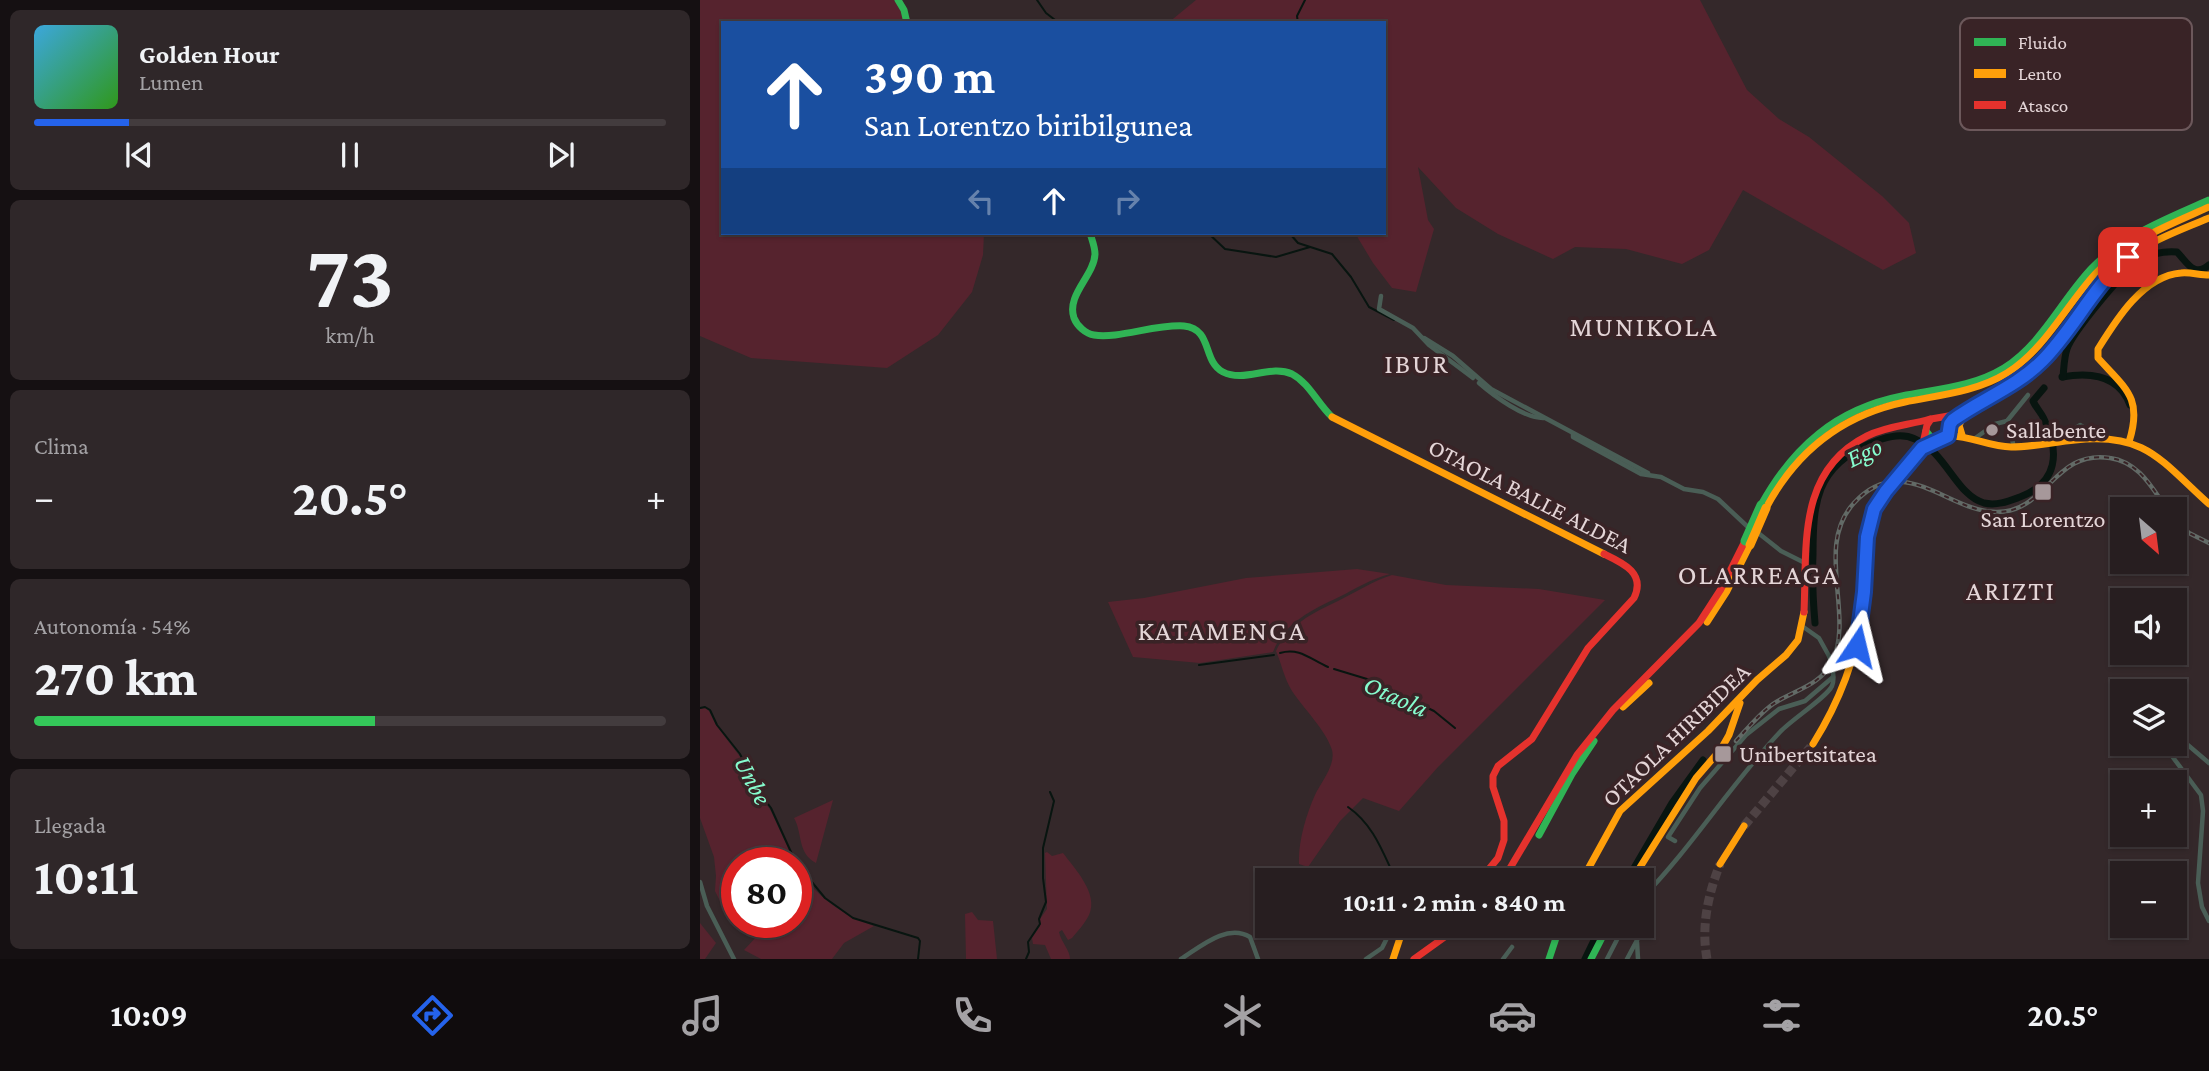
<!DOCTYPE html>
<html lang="es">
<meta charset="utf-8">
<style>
body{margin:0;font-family:"Crimson Pro",serif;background:#2f2729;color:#f1f3f6;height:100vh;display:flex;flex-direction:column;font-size:26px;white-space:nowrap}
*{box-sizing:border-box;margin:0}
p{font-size:23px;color:#a4a2a5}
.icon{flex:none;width:38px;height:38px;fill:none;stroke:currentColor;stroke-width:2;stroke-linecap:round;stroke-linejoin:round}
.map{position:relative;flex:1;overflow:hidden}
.panel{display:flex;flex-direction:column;gap:10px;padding:10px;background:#151012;width:700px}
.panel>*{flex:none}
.banner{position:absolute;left:21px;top:21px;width:665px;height:214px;border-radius:0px;box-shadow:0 2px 5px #0004,0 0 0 2px #433c3e;background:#1a4fa0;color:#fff;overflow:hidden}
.needle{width:46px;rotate:152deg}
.tools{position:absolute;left:1410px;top:497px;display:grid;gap:14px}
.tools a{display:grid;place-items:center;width:77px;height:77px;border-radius:0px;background:#271e20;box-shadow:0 2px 5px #0004,0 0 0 2px #433c3e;font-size:35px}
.speed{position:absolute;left:21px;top:847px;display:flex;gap:14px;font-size:35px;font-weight:700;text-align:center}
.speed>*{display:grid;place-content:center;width:91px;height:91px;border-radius:50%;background:#271e20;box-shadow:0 2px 5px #0004,0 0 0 2px #433c3e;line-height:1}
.speed .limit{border:10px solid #d22;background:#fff;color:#111}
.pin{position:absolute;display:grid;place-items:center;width:60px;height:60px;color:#fff;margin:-30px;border-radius:14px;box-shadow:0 4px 10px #0006}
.me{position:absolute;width:77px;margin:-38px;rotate:10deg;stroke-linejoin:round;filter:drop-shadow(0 0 5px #0008)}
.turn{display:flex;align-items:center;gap:24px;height:147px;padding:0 28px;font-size:32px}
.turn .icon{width:91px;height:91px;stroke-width:2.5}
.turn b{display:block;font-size:49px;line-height:60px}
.lanes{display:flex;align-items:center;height:66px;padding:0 28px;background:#0003;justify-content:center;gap:35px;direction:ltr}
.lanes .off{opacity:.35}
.big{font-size:52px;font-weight:700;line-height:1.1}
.panel .tile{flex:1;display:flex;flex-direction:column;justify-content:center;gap:10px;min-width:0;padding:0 24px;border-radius:10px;background:#2f2729}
.panel .dial{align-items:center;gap:0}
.dial b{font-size:91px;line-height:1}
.song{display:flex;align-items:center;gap:21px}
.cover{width:84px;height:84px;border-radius:10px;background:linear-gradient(135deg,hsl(200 70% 55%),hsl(110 70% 35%))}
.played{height:7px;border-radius:4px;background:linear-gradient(90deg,#2563eb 15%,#433c3e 15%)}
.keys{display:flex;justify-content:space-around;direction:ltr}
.heat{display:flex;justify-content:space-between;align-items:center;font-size:38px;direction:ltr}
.charge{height:10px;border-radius:5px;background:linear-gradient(90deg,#34c759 54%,#433c3e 0)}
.trip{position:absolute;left:555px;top:868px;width:399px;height:70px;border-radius:0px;background:#271e20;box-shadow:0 2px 5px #0004,0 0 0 2px #433c3e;font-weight:700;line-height:70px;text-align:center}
.tabs{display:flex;height:112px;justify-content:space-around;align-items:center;background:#100c0d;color:#a4a2a5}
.tabs .icon{width:49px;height:49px}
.tabs .selected{color:#2563eb}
.tabs b{font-size:32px;color:#f1f3f6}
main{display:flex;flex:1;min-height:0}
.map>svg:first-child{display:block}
.green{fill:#56232e}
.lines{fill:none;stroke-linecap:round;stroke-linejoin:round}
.stream{stroke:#081510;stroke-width:2}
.river{stroke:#081510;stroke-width:7}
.highway-tunnel{stroke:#4e4244;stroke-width:9;stroke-dasharray:9 4.5;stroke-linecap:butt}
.street{stroke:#4a5e56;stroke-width:4.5}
.fast{stroke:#30b455;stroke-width:7}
.slow{stroke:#ff9f0a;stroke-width:7}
.jam{stroke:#e5322d;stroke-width:7}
.rail-casing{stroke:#626a66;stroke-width:4.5}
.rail{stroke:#392326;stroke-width:2;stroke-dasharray:5;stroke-linecap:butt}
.street-bridge{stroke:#4a5e56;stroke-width:4.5}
.fast-bridge{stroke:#30b455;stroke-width:9}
.slow-bridge{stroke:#ff9f0a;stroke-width:9}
.route-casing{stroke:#184099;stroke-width:18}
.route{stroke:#2563eb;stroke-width:12}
.poi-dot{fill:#a6989a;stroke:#392326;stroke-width:2.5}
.labels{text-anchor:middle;stroke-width:7;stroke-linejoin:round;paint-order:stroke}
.poi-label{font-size:24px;fill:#e4d5d7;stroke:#392326;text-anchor:start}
.street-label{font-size:24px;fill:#e4d5d7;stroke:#392326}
.water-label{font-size:26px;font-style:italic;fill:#86fcce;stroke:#392326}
.quarter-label{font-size:28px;letter-spacing:2px;fill:#e4d5d7;stroke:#392326}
.key{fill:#392326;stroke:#6c585b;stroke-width:2}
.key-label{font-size:19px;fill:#e4d5d7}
</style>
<main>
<section class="panel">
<div class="tile">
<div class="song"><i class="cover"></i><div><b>Golden Hour</b><p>Lumen</p></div></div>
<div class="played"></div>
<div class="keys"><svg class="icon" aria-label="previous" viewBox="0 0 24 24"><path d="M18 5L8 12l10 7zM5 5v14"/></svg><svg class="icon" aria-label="pause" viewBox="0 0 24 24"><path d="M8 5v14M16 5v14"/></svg><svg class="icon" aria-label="next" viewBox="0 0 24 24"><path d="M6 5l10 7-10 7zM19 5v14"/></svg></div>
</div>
<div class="tile dial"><b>73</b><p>km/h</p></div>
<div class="tile"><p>Clima</p>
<div class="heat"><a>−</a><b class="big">20.5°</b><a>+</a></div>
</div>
<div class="tile"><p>Autonomía · 54%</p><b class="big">270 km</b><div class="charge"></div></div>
<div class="tile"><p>Llegada</p><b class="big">10:11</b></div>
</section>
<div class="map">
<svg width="1509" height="959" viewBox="0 0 1509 959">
<rect width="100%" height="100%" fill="#34282a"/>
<g class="green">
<polygon points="0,0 197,0 213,23 23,23 23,233 284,233 283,255 272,292 238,335 187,368 51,358 0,336"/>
<polygon points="496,0 1000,0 1047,90 1079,119 1109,137 1182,196 1209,223 1216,253 1183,270 1043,190 1009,250 982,264 926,249 875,247 853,259 798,234 756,208 718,167 728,220 734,229 716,292 692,288 673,263 655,233 684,233 684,23 468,23"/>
<path d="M 657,569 L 690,574 C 671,579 657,588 639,597 C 612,610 585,622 573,652 L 500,663 L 433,657 L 408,602 L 444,598 L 546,578 Z"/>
<path d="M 692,575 L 746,585 L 839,589 L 905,600 L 738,767 L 699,811 L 663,798 L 640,821 L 608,867 L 599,864 C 598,842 606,815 615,795 C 621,782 636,765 632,750 C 626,730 603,708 592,691 C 584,678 582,665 576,651 C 589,624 613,613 638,601 C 656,592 673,581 692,575 Z"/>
<polygon points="5,708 9,711 16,725 41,758 55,788 71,811 95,863 37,863 37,899 29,894 24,897 22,905 15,891 16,876 14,857 0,818 0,709"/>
<path d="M 133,800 L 116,863 C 97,853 103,834 94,818 Z"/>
<path d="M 347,852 L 352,856 L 363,853 C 375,869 399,894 389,915 C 385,923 378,931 372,938 L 368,940 L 362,930 L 359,932 C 361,942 370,950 370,959 L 351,959 L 345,945 L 333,944 L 332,938 L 340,926 L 340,919 L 347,909 L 345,853 Z"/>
<path d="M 96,866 C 114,895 142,915 174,926 L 144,943 L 132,959 L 61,959 L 44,950 L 59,934 L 49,922 L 96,922 Z"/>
<polygon points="272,912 278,920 293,921 297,959 266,959 265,914"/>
<polygon points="0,923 16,943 5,959 0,959"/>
</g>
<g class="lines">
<g class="stream">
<polyline points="337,0 346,13 359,23"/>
<polyline points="598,23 597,16 605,0"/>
<polyline points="508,233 525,249 576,257 610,247"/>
<polyline points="585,233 591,235 598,243 632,254 651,277 669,307 694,320"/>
<path d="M 580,653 C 600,647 611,660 628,667"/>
<polyline points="499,665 574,655"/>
<polyline points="634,669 667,679 734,711 755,728"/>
<polyline points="0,708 5,707 10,710 17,725 40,754 57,789 71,808 96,863"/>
<path d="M 648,807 C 674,825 683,853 696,880"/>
<polyline points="97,864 125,898 153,918 218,938 220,941 218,959"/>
<polyline points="326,959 329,952 328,942 340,924 339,919 346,902 343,878 343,848 354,801 350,792"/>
</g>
<g class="river">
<path d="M 1362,377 C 1390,372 1419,375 1430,405"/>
<path d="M 1363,377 C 1364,367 1364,358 1367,349 C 1372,333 1424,270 1440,260 C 1452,253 1463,251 1477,252 C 1487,262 1494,278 1509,265"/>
<path d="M 1115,623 C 1113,600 1112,577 1113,554 C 1113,503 1116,467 1169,444 C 1183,438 1200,432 1215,439 C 1246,452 1256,495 1284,503 C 1297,506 1309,501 1320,497 C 1358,483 1360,452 1344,419 C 1341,412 1336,408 1333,401 L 1344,388"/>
<polyline points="927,880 972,803 1003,760"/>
<polyline points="885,959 901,926"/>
</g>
<g class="highway-tunnel">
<polyline points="1044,826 1113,744"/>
<path d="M 1007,959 C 1001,926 1008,895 1020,864"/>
</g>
<g class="street">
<polyline points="681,296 679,309 713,328 729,345 773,378"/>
<polyline points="724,338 753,356 791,389 948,473"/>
<path d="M 779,383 C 794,396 825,419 844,418"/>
<polyline points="1307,421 1314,447"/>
<polyline points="1385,428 1401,437"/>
<polyline points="873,434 873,437 941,474 961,477 984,489 1003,492 1018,499 1049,528"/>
<polyline points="1274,439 1295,424 1307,421 1328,395"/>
<polyline points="1379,440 1374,429 1380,425 1385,428 1385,439"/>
<polyline points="1057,532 1081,551 1105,563"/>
<polyline points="1102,626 1119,638 1129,656"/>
<polyline points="1475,734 1509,763"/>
<polyline points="1463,744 1501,795 1503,811 1498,883 1502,907 1509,921"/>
<polyline points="975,841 968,837 1000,788 1046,735 1079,709 1105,701 1133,677"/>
<polyline points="0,882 7,906 34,959"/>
<path d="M 942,898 C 993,846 1030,785 1080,732 C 1091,720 1127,697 1132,686 C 1135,680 1133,672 1132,665"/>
<polyline points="937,942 938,959"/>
<path d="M 481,959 C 500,947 527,923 550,937 L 558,959"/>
<polyline points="666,959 682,948 693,926"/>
<polyline points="803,959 812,947"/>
<polyline points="907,959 924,926"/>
<polyline points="927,959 953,910 953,887"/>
</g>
<g class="fast">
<polyline points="198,0 204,10 207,23"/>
<path d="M 390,233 C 392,240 395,247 395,254 C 394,276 366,295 374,318 C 377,326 386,334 394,335 C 418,339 456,324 484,326 C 513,329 502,361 523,372 C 545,383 570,364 592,374 C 609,383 618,404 632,417"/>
<polyline points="1226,431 1233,440 1245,439 1250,430 1248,421"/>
<path d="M 1061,505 C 1093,447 1136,409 1202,396 C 1237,389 1273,387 1304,368 C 1342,344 1361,301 1391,269 C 1423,235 1467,219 1509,200"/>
<polyline points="839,835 872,774 894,741"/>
<polyline points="849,959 860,926"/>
<polyline points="891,959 908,926"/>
</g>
<g class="slow">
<polyline points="632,417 904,554"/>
<path d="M 1250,424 C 1281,405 1316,387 1342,360 C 1367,335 1383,301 1408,276 C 1435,246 1472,233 1509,218"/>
<polyline points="1262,435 1259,425 1264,416"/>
<path d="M 1248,436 C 1270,435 1289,447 1311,447 C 1333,447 1354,442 1375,440 C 1446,432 1461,461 1509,504"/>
<path d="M 1429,442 C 1443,398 1426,389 1398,358 L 1398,349 C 1416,320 1443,276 1481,273 C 1490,272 1500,275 1509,275"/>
<path d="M 1066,508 C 1096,452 1142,415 1205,402 C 1240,395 1276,392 1307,373 C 1345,349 1365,307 1395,274 C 1426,241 1469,225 1509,207"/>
<polyline points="1007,622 1027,591 1050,545"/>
<polyline points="923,707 949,683"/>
<path d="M 1113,744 C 1138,704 1156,660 1162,612 C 1167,569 1163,529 1186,491"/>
<polyline points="1020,864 1044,826"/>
<polyline points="882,880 920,811 1008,731 1057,680 1086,655 1098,640 1104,612"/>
<polyline points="932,880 996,778 1021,749 1029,735 1040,703"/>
<polyline points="693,959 704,926"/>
</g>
<g class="jam">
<polyline points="1222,448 1227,425 1231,419 1260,414"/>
<path d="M 1104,612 C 1107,545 1097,471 1167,436 C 1187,426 1210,425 1230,419"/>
<path d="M 780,880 L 798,858 L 804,840 L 804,821 L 793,787 L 793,776 L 798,766 L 832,739 L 888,648 L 934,598 C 946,573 923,563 904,554"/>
<polyline points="803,880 877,755 913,710 999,623 1021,589 1045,541"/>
<polyline points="714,959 760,926"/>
</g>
<defs>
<g id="rail">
<polyline points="1475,521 1489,533 1509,543"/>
<path d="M 1036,741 C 1047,729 1059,714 1073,704 C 1094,690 1120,686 1132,662 C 1155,616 1114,546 1154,503 C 1203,450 1248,512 1296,512 C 1347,513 1354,449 1410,458 C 1439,462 1452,488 1467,509"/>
</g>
</defs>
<use href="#rail" class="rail-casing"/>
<use href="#rail" class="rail"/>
<polyline class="street-bridge" points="1129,656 1132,665"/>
<g class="fast-bridge">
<polyline points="1186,491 1222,448"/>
<polyline points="1045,541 1061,505"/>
</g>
<polyline class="slow-bridge" points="1050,545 1066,508"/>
</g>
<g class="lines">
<defs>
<path id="route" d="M 1157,646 L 1164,592 L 1167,537 L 1174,509 L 1186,491 L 1222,448 L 1248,436 L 1250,424 L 1253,420 C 1282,399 1316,387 1342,361 C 1374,329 1393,286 1428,257"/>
</defs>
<use href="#route" class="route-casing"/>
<use href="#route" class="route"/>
</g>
<g class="poi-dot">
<circle cx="1292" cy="430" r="7"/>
<rect x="1334" y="483" width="18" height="18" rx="3.5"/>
<rect x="1014" y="745" width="18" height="18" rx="3.5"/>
</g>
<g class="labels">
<g class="poi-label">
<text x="1306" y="438">Sallabente</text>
<text x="1343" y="527" text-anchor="middle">San Lorentzo</text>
<text x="1039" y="762">Unibertsitatea</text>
</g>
<g class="street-label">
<text transform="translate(830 496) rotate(27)" y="8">OTAOLA BALLE ALDEA</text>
<text transform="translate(976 735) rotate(-44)" y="8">OTAOLA HIRIBIDEA</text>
</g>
<g class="water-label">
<text transform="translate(1164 452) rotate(-26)" y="9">Ego</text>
<text transform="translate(696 696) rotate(24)" y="9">Otaola</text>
<text transform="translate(53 780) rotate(62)" y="9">Unbe</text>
</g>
<g class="quarter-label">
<text x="944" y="336">MUNIKOLA</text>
<text x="717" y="373">IBUR</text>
<text x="1059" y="584">OLARREAGA</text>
<text x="1311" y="600">ARIZTI</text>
<text x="522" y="640">KATAMENGA</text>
</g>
</g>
<rect x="1260" y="18" width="232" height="112" rx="10" class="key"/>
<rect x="1274" y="38" width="32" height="8" fill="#30b455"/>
<rect x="1274" y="69" width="32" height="9" fill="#ff9f0a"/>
<rect x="1274" y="101" width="32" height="8" fill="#e5322d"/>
<g class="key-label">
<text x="1318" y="49">Fluido</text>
<text x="1318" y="80">Lento</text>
<text x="1318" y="112">Atasco</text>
</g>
</svg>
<div class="tools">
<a><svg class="needle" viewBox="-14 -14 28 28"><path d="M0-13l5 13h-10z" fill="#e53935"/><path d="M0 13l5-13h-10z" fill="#a4a2a5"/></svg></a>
<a><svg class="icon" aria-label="sound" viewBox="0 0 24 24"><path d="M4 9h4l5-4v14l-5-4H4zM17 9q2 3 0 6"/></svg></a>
<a><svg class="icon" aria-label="layers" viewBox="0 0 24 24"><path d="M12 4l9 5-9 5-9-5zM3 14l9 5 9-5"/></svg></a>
<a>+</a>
<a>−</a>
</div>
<div class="speed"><div class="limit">80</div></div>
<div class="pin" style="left:1428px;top:257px;background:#d93025"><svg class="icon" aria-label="arrive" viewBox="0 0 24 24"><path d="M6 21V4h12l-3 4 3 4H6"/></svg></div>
<svg class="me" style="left:1157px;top:646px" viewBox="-20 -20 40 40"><path d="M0-17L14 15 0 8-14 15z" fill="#2563eb" stroke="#fff" stroke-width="4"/></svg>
<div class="trip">10:11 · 2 min · 840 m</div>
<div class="banner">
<div class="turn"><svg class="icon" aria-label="ahead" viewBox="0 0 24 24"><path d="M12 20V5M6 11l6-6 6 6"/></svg><div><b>390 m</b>San Lorentzo biribilgunea</div></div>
<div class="lanes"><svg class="icon off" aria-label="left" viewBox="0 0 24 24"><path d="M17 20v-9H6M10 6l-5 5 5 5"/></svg><svg class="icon" aria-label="ahead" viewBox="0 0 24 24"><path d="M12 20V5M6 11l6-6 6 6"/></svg><svg class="icon off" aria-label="right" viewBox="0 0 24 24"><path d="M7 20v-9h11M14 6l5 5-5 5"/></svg></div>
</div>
</div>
</main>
<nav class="tabs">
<b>10:09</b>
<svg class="icon selected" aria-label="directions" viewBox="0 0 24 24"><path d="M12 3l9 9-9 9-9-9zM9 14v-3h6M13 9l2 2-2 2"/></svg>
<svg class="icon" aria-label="music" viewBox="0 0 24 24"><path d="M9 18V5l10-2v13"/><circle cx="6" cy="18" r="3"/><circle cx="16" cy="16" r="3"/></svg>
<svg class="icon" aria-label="phone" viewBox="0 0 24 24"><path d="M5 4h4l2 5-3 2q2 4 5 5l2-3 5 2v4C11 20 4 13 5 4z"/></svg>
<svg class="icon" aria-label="climate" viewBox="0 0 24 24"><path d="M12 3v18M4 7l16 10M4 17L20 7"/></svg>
<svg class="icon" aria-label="car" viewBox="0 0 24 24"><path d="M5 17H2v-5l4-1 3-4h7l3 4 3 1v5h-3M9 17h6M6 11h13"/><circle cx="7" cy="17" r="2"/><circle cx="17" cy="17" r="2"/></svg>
<svg class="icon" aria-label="filters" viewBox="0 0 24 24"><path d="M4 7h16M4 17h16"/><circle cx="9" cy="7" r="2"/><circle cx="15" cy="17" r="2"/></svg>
<b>20.5°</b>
</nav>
